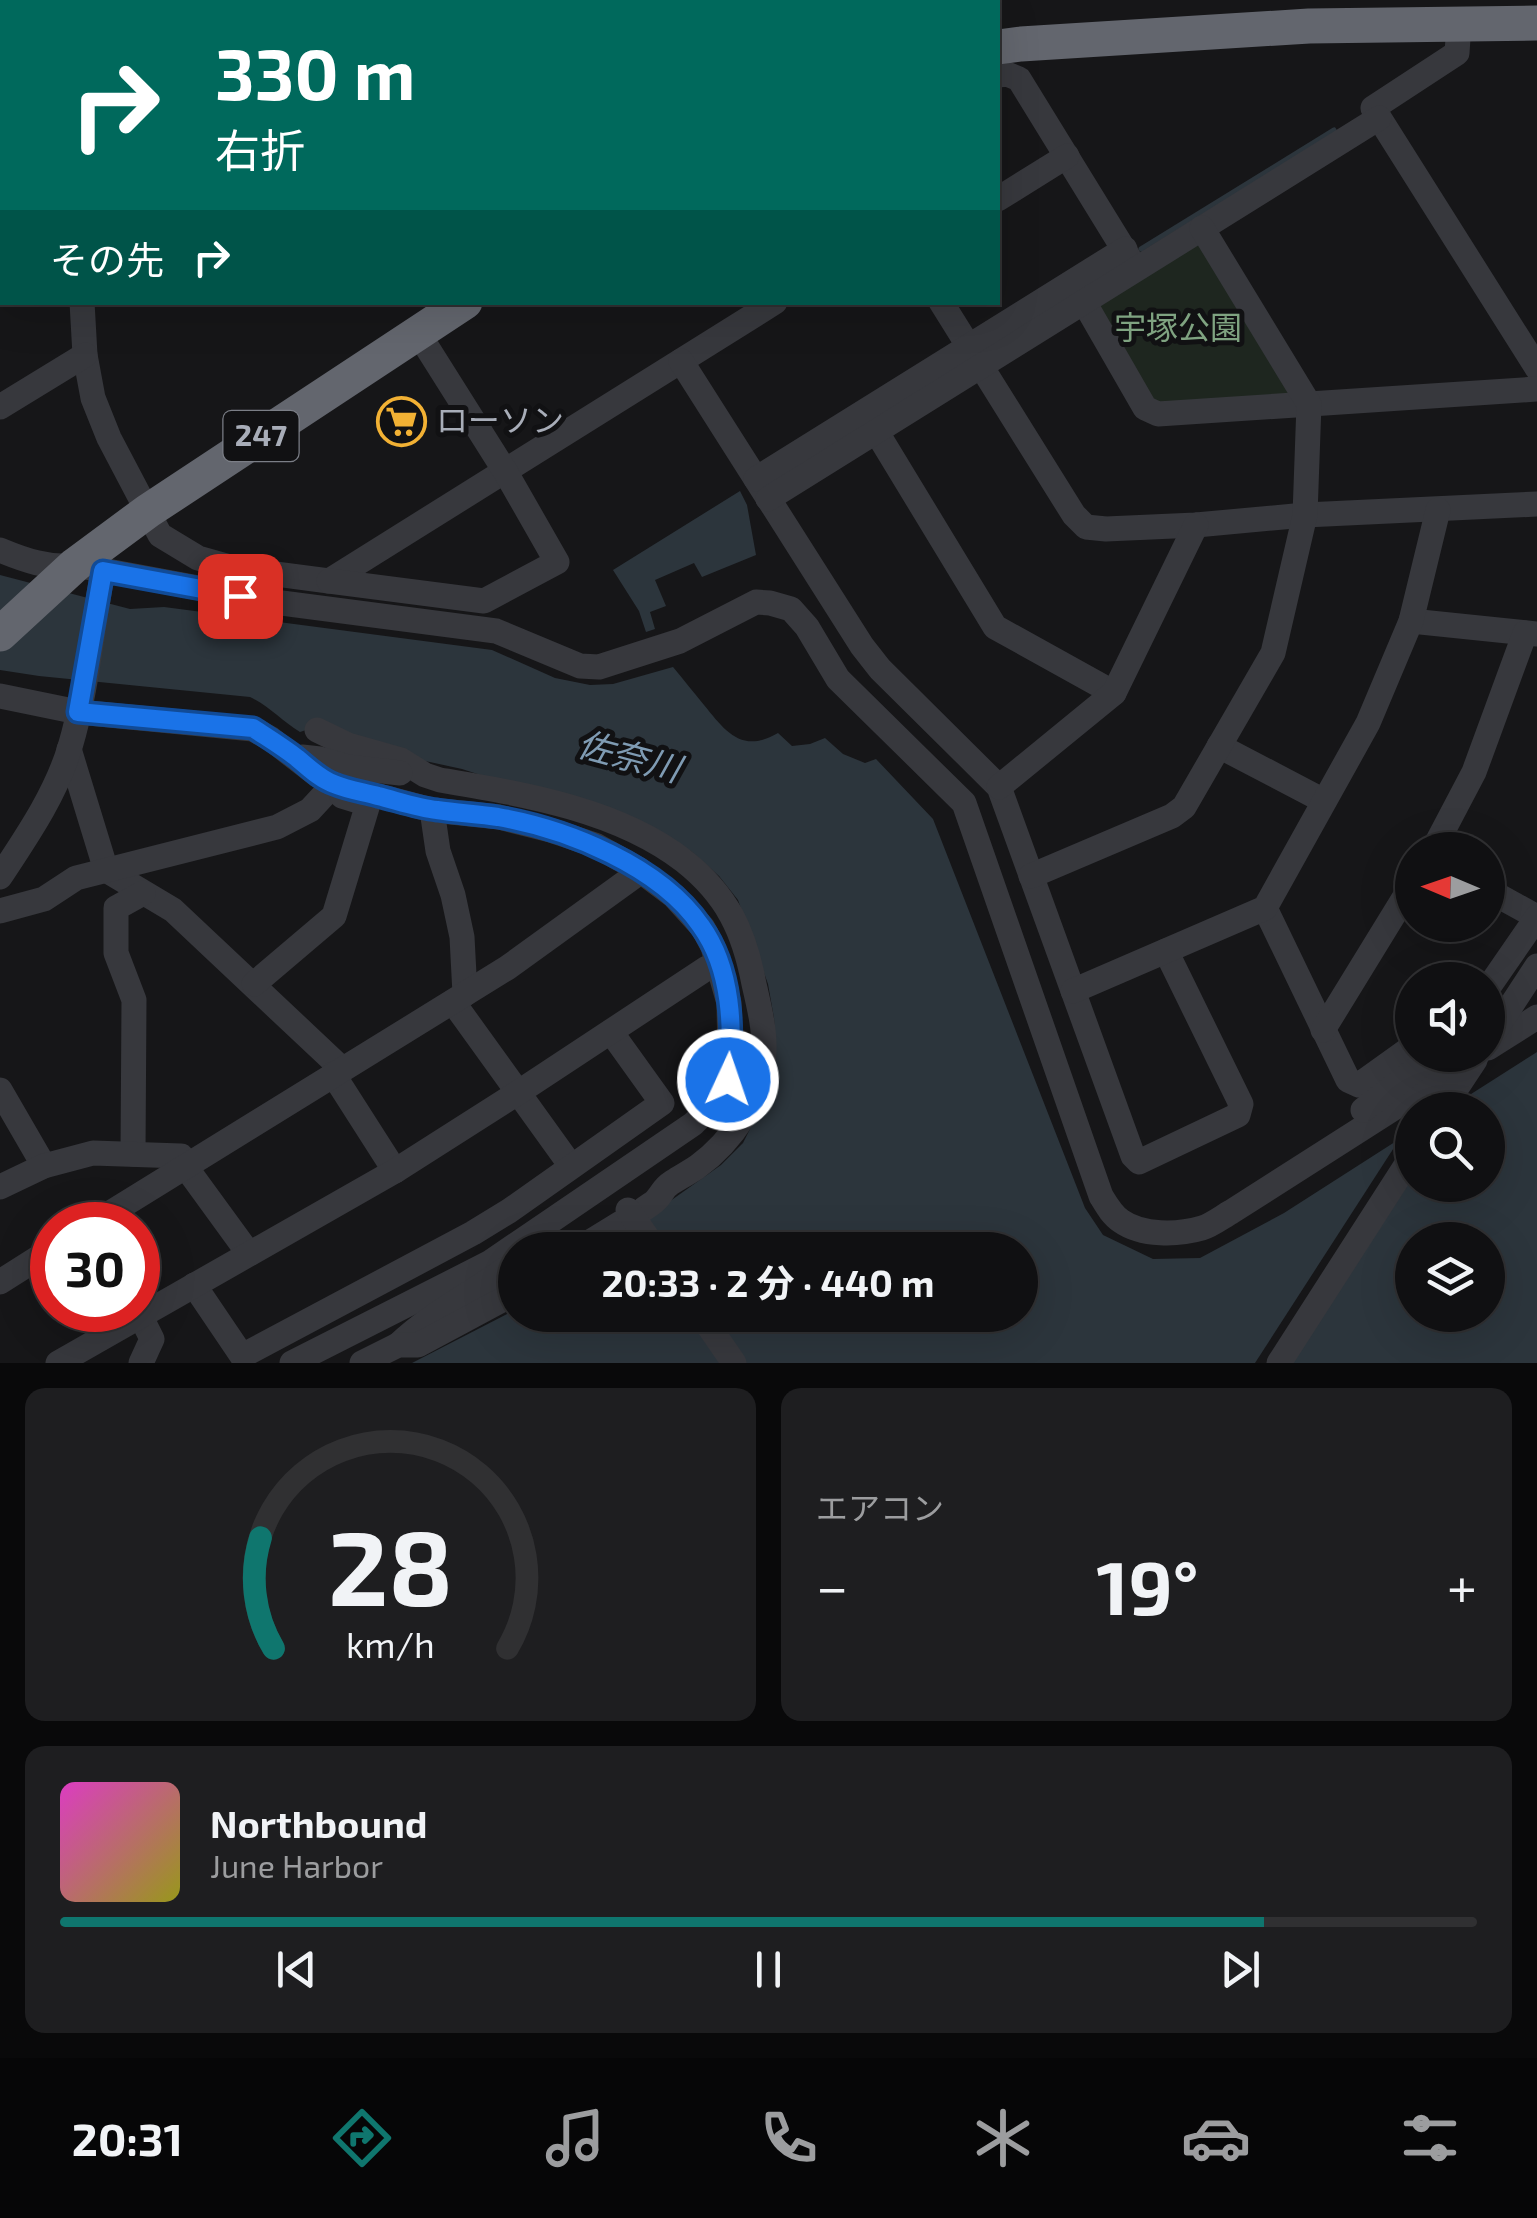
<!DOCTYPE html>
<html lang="ja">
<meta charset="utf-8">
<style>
body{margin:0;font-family:"Exo 2","Noto Sans JP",sans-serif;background:#1e1e20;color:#f1f3f6;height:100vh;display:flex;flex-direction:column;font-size:38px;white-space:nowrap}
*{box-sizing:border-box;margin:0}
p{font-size:32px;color:#9c9d9f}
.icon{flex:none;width:55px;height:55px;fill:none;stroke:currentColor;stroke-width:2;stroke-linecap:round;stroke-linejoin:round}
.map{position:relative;height:1363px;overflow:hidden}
.side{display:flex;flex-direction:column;gap:25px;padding:25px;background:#09090a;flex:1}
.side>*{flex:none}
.banner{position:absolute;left:0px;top:0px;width:1000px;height:305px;box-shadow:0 10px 40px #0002,0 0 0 2px #303032;background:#00695c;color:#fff;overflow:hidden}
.needle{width:65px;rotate:272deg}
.fabs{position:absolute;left:1395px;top:832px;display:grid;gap:20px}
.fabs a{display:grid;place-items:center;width:110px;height:110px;border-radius:50%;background:#101012;box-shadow:0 10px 40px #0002,0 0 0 2px #303032;font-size:50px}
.speed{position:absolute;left:30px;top:1202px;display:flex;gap:20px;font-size:50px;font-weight:700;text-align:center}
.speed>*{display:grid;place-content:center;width:130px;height:130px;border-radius:50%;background:#101012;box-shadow:0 10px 40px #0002,0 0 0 2px #303032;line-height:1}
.speed .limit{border:15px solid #d22;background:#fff;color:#111}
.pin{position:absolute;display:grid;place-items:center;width:85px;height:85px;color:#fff;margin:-42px;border-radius:20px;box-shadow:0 5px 15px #0006}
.me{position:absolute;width:110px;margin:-55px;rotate:3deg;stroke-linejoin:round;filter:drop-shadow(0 0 8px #0008)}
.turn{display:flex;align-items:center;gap:35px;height:210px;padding:0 50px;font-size:45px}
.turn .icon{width:130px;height:130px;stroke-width:2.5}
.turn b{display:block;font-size:70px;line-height:85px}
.then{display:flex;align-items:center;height:95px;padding:0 50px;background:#0003;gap:20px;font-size:38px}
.big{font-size:75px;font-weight:700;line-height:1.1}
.side .tile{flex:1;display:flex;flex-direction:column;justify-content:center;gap:15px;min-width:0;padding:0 35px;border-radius:20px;background:#1e1e20}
.side .dial{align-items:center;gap:0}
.dial svg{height:260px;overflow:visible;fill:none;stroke:#303032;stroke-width:7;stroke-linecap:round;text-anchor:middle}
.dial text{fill:#f1f3f6;stroke:none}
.song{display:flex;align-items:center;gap:30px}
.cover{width:120px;height:120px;border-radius:15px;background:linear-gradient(135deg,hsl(310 70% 55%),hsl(60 70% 35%))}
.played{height:10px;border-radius:5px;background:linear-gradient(90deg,#0f766e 85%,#303032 85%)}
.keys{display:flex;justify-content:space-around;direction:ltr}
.heat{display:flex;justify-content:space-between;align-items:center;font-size:55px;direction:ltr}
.side .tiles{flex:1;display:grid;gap:25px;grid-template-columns:1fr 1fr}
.tile:last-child{grid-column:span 2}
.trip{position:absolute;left:498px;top:1232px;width:540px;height:100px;border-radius:50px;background:#101012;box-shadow:0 10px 40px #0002,0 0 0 2px #303032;font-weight:700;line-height:100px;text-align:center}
.tab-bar{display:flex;height:160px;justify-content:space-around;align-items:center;background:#060607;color:#9c9d9f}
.tab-bar .icon{width:70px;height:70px}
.tab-bar .selected{color:#0f766e}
.tab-bar b{font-size:45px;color:#f1f3f6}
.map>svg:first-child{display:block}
.green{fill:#1e261f}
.water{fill:#2c353c;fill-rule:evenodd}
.pier{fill:#161618}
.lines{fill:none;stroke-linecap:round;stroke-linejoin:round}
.stream{stroke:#2c353c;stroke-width:5}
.minor{stroke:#37383d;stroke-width:25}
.highway{stroke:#63666e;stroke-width:35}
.minor-bridge{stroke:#37383d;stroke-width:25}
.route-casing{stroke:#114b97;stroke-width:25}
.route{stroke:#1a73e8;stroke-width:18}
.labels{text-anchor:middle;stroke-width:10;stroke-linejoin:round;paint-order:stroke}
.shield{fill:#111113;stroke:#7b7e86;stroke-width:2.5}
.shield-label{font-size:30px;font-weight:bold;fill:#a8adb8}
.park-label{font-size:32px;fill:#7fa381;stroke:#111113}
.poi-label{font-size:32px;fill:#a8adb8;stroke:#111113;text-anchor:start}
.water-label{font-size:35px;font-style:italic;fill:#7f9bb3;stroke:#111113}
</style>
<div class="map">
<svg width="1537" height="1363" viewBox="0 0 1537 1363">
<rect width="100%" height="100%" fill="#161618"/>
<polygon class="green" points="1199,243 1289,391 1286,396 1157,406 1096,301"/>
<g class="water">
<polygon points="740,491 747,505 756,555 702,577 694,563 655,580 666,606 650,612 655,629 646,632 639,611 613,570"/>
<path d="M 0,575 L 130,609 L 164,607 L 492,650 L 555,678 L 590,685 L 613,684 L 673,667 C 684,680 694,693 704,705 C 726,732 742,754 778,733 L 792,746 L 810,744 L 825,738 L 843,754 L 865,763 L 876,759 L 933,819 L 1085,1208 L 1103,1235 L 1153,1259 L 1200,1258 L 1284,1213 L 1412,1131 L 1412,1185 L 1488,1185 L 1488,1110 L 1446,1110 L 1537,1052 L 1537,1363 L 412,1363 L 515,1310 L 515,1315 L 1020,1315 L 1020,1250 L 601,1250 L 721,1165 L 743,1143 L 764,1101 L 776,1049 L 774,1018 L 768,984 L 738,900 L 719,876 L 691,851 L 546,796 L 462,769 L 416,759 L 318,726 L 300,732 C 282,721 269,706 250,697 L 39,676 L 0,670 ZM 1412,1240 L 1488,1240 L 1488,1315 L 1412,1315 Z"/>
</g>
<polygon class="pier" points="1412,1126 1412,1178 1292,1363 1255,1363 1406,1129"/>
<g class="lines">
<g class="stream">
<polyline points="392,2 393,0"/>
<polyline points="1141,249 1334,130"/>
</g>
<g class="minor">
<polyline points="30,0 30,2"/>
<polyline points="580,2 594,0"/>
<polyline points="1459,23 1457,53 1373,108 1537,368"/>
<polyline points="998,75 1007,74 1019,79 1131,261"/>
<polyline points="998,199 1067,156"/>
<polyline points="0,234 2,234"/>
<polyline points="82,302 85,355 93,398 109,438 160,535 198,558 237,569 329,581 775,302"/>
<polyline points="941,302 1074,515 1086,527 1106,529 1196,525 1305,515 1537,504"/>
<polyline points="1084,302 1145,408 1158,414 1537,389"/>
<polyline points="681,361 862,646 880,669 999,787 1133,1156 1139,1162 1238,1115 1241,1104 1166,951"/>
<polyline points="0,407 85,355"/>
<polyline points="876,431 995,627 1114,693"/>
<polyline points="756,479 1125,249"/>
<polyline points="768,499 1379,118"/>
<path d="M 0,550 C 24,560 49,569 75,565 L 274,602 L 496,631 L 580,666 L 599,667 L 680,641 L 756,602 L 770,603 L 791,609 L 807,627 L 838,679 L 964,803 L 1101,1196 C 1107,1206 1112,1215 1121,1221 C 1142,1236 1178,1235 1202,1228 C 1212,1225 1222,1217 1231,1212 L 1477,1055"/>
<polyline points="329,581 484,601 557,562 505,471 418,333"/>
<polyline points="1411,621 1537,634"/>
<polyline points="0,696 78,712 253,729 271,739 316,774 334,784 432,810 499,817 550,830 595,845 638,869 674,896 703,928 713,947 729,1003 730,1060 727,1080 708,1109 693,1124 489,1263 292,1363"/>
<path d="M 317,730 L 348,745 L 401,760 L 425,775 L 440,780 C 522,794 617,809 684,861 C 727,895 744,931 754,984 C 759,1006 765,1030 764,1052 C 764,1097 731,1142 697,1167 C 688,1173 679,1178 671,1183 C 663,1188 662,1194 656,1200 C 655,1202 645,1208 644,1209"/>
<polyline points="1219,746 1324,801"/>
<polyline points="69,749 106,870 173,910 341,1068"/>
<polyline points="302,757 320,759 348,767 400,773"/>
<polyline points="999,787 1114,693 1196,525"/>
<polyline points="432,810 438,851 453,895 462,937 465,994"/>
<polyline points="1433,850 1474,772 1525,633"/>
<polyline points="1031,876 1172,816 1184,807 1273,653 1305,515 1309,404 1202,228"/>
<path d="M 0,877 C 27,836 56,794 70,747 C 87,690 92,629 103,571"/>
<polyline points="1488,890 1537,917"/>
<polyline points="1265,908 1348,1080 1359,1085 1412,1047"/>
<polyline points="0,911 44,899 76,878 277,827 310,810 334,784"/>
<polyline points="254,984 334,916 368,804 342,796"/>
<polyline points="1488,988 1537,917"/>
<polyline points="1073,991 1265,908 1368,723 1411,621 1438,510"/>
<polyline points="453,1002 571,1166"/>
<polyline points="1323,1030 1412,885"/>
<polyline points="1488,1048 1537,1017"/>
<polyline points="333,1074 395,1171"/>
<polyline points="0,1090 44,1166"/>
<polyline points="1363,1110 1434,1055"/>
<polyline points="1442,1110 1475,1060"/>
<polyline points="133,1154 134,1000 116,953 116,908 143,893"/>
<polyline points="0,1187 44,1166 93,1153 181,1156 185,1166 249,1254"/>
<polyline points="91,1225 507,968 633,877 638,869"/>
<polyline points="577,1250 621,1223"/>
<polyline points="0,1282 52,1249"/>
<polyline points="194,1285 242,1356 473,1233 509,1211 662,1103 611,1032"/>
<polyline points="140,1315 152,1339 141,1363"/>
<polyline points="701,1315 734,1363"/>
<path d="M 398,1345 C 429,1315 469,1295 504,1270"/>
<polyline points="58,1363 395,1171 519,1092 707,968"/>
<polyline points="362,1363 398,1345 418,1345 515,1293"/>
<polyline points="1279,1363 1412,1156"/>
</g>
<g class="highway">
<polyline points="727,0 742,2"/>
<polyline points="654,2 668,0"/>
<polyline points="872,2 895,0"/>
<polyline points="929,2 934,0"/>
<polyline points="959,2 982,0"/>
<polyline points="998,47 1021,44 1309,26 1537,23"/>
<polyline points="0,146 2,145"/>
<polyline points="0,174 2,173"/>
<polyline points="0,634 75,565 148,511 465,302"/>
</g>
<g class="minor-bridge">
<polyline points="1488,1041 1537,966"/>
<polyline points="628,1210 656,1250"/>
</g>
</g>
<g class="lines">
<defs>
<path id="route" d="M 240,596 L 103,571 L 78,712 L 253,728 C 268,738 283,747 297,758 C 309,768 320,779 334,784 C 348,790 364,792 378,796 C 398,801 418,808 437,810 C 457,813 478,814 498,817 C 567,829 660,866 701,926 C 732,969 734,1030 728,1080"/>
</defs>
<use href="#route" class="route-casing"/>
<use href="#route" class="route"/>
</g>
<defs>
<symbol id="supermarket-ring" viewBox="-11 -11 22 22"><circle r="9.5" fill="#111113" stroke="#f2b134" stroke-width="1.5"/><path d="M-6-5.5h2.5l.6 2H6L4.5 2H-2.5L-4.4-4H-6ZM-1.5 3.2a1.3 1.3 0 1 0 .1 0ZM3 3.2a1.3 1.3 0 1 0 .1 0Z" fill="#f2b134"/></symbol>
</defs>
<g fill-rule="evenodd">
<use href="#supermarket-ring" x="374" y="394" width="55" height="55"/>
</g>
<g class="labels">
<rect class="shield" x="223.5" y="411" width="75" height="50" rx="8"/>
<g class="shield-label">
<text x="261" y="446">247</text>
</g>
<g class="park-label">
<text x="1178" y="339">宇塚公園</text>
</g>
<g class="poi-label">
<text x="436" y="432">ローソン</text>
</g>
<g class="water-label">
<text transform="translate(629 757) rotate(15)" y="12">佐奈川</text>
</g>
</g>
</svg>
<div class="fabs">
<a><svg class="needle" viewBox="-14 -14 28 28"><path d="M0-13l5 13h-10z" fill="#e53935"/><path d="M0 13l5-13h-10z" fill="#9c9d9f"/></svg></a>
<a><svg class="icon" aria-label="sound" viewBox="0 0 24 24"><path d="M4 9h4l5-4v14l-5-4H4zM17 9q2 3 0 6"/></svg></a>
<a><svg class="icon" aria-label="search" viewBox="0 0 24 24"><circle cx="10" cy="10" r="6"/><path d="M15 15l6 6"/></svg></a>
<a><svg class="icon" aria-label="layers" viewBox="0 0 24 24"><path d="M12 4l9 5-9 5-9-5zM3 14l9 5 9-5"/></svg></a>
</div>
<div class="speed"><div class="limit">30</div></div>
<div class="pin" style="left:240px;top:596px;background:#d93025"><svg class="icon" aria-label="arrive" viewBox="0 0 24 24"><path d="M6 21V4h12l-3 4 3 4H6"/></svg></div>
<svg class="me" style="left:728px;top:1080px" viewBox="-20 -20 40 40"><circle r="17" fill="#1a73e8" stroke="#fff" stroke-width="3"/><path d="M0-11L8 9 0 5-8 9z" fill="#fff"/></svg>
<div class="trip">20:33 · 2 分 · 440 m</div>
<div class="banner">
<div class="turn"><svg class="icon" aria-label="right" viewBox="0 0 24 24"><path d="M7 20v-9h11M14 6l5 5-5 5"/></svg><div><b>330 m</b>右折</div></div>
<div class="then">その先<svg class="icon" aria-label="right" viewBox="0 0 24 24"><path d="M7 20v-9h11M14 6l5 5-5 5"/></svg></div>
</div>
</div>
<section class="side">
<div class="tiles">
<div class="tile dial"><svg viewBox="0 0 100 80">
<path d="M14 69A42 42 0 1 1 86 69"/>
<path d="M14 69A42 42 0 0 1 10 35" stroke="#0f766e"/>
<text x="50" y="56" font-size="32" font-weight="700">28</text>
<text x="50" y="72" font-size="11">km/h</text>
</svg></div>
<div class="tile"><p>エアコン</p>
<div class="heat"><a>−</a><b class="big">19°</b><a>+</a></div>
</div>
<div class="tile">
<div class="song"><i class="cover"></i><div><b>Northbound</b><p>June Harbor</p></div></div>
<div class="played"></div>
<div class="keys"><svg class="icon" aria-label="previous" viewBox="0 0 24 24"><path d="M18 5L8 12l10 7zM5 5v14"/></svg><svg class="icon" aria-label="pause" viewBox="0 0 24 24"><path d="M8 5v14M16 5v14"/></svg><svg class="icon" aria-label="next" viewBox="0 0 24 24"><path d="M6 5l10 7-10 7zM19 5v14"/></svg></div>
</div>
</div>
</section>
<nav class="tab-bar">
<b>20:31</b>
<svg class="icon selected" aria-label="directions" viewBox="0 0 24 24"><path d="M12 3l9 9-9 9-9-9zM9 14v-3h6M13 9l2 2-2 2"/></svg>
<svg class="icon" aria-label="music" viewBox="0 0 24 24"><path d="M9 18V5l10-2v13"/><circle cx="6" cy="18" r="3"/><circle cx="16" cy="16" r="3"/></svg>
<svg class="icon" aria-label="phone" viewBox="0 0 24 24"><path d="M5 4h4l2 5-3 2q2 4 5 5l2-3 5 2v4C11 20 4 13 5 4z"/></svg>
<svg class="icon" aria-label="climate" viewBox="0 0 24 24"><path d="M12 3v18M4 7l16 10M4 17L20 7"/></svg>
<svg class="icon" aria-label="car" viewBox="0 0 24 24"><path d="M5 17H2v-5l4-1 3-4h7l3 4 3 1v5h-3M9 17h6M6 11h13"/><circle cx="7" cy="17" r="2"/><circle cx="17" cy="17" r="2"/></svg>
<svg class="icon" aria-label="filters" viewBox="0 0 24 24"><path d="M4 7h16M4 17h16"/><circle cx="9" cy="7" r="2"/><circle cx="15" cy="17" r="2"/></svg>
</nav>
